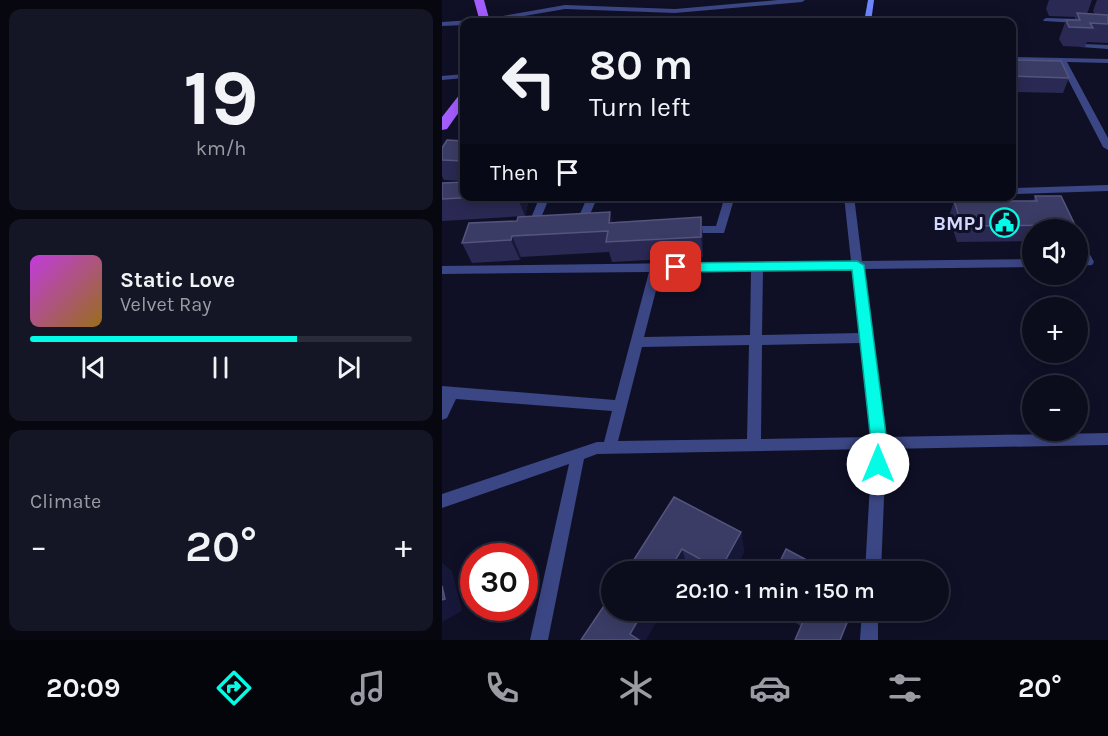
<!DOCTYPE html>
<meta charset="utf-8">
<style>
body{margin:0;font-family:Karla,sans-serif;background:#141525;color:#f1f3f6;height:100vh;display:flex;flex-direction:column;font-size:22px;white-space:nowrap}
*{box-sizing:border-box;margin:0}
p{font-size:20px;color:#9a9ba3}
.icon{flex:none;width:33px;height:33px;fill:none;stroke:currentColor;stroke-width:2;stroke-linecap:round;stroke-linejoin:round}
.map{position:relative;flex:1;overflow:hidden}
.sheet{display:flex;flex-direction:column;gap:9px;padding:9px;background:#06070f;width:442px}
.sheet>*{flex:none}
.guide{position:absolute;left:18px;top:18px;width:556px;height:183px;border-radius:12px;box-shadow:0 3px 15px #0003,0 0 0 2px #2b2c3b;background:#0b0c1c;color:#f1f3f6;overflow:hidden}
.buttons{position:absolute;left:580px;top:219px;display:grid;gap:12px}
.buttons a{display:grid;place-items:center;width:66px;height:66px;border-radius:50%;background:#0b0c1c;box-shadow:0 3px 15px #0003,0 0 0 2px #2b2c3b;font-size:30px}
.speed{position:absolute;left:18px;top:543px;display:flex;gap:12px;font-size:30px;font-weight:700;text-align:center}
.speed>*{display:grid;place-content:center;width:78px;height:78px;border-radius:50%;background:#0b0c1c;box-shadow:0 3px 15px #0003,0 0 0 2px #2b2c3b;line-height:1}
.speed .limit{border:9px solid #d22;background:#fff;color:#111}
.pin{position:absolute;display:grid;place-items:center;width:51px;height:51px;color:#fff;margin:-26px;border-radius:12px;box-shadow:0 3px 9px #0006}
.me{position:absolute;width:66px;margin:-33px;rotate:0deg;stroke-linejoin:round;filter:drop-shadow(0 0 4px #0008)}
.turn{display:flex;align-items:center;gap:21px;height:126px;padding:0 30px;font-size:27px}
.turn .icon{width:78px;height:78px;stroke-width:2.5}
.turn b{display:block;font-size:42px;line-height:51px}
.then{display:flex;align-items:center;height:57px;padding:0 30px;background:#0003;gap:12px;font-size:22px}
.big{font-size:45px;font-weight:600;line-height:1.1}
.sheet .tile{flex:1;display:flex;flex-direction:column;justify-content:center;gap:9px;min-width:0;padding:0 21px;border-radius:12px;background:#141525}
.sheet .dial{align-items:center;gap:0}
.dial b{font-size:78px;line-height:1}
.song{display:flex;align-items:center;gap:18px}
.cover{width:72px;height:72px;border-radius:9px;background:linear-gradient(135deg,hsl(290 70% 55%),hsl(40 70% 35%))}
.played{height:6px;border-radius:3px;background:linear-gradient(90deg,#04fbe5 70%,#2b2c3b 70%)}
.keys{display:flex;justify-content:space-around;direction:ltr}
.heat{display:flex;justify-content:space-between;align-items:center;font-size:33px;direction:ltr}
.trip{position:absolute;left:159px;top:561px;width:348px;height:60px;border-radius:30px;background:#0b0c1c;box-shadow:0 3px 15px #0003,0 0 0 2px #2b2c3b;font-weight:600;line-height:60px;text-align:center}
.tab-bar{display:flex;height:96px;justify-content:space-around;align-items:center;background:#04050b;color:#9a9ba3}
.tab-bar .icon{width:42px;height:42px}
.tab-bar .selected{color:#04fbe5}
.tab-bar b{font-size:27px;color:#f1f3f6}
main{display:flex;flex:1;min-height:0}
.map>svg:first-child{display:block}
.lines{fill:none;stroke-linecap:round;stroke-linejoin:round}
.lane{fill:#3b4684;fill-rule:evenodd}
.street{fill:#3b4684;fill-rule:evenodd}
.secondary{fill:#6d85fd;fill-rule:evenodd}
.primary{fill:#a35dfd;fill-rule:evenodd}
.wall{fill:#292953}
.shaded-wall{fill:#171739}
.building{fill:#3b3c65;stroke:#54547d;stroke-width:1.5}
.route{fill:#04fbe5;stroke:#03a395;stroke-width:1.5}
.labels{text-anchor:middle;stroke-width:6;stroke-linejoin:round;paint-order:stroke}
.poi-label{font-size:20px;font-weight:bold;fill:#d5d8fe;stroke:#0f1026;text-anchor:end}
</style>
<main>
<section class="sheet">
<div class="tile dial"><b>19</b><p>km/h</p></div>
<div class="tile">
<div class="song"><i class="cover"></i><div><b>Static Love</b><p>Velvet Ray</p></div></div>
<div class="played"></div>
<div class="keys"><svg class="icon" aria-label="previous" viewBox="0 0 24 24"><path d="M18 5L8 12l10 7zM5 5v14"/></svg><svg class="icon" aria-label="pause" viewBox="0 0 24 24"><path d="M8 5v14M16 5v14"/></svg><svg class="icon" aria-label="next" viewBox="0 0 24 24"><path d="M6 5l10 7-10 7zM19 5v14"/></svg></div>
</div>
<div class="tile"><p>Climate</p>
<div class="heat"><a>−</a><b class="big">20°</b><a>+</a></div>
</div>
</section>
<div class="map">
<svg width="666" height="640" viewBox="0 0 666 640">
<rect width="100%" height="100%" fill="#0f1026"/>
<g class="lines">
<g class="lane">
<polygon points="604,18 636,19 639,21 636,23 602,21 601,20"/>
<polygon points="641,44 666,45 666,49 639,47 638,46"/>
</g>
<g class="street">
<polygon points="336,0 363,0 360,2 233,13 123,9 47,22 22,22 22,25 0,26 0,22 43,19 123,5 233,9"/>
<polygon points="570,57 666,59 666,63 625,62 666,138 666,150 661,147 617,62 570,61"/>
<polygon points="22,74 22,78 0,80 0,76"/>
<polygon points="666,185 666,191 570,194 570,188"/>
<polygon points="98,196 108,196 94,230 86,230 85,228"/>
<polygon points="130,196 156,196 142,228 137,232 132,228 144,200"/>
<polygon points="283,196 293,196 282,233 241,233 240,230 241,227 245,226 274,226"/>
<path d="M 402,196 L 412,196 L 420,261 L 591,259 L 591,267 L 421,269 L 443,437 L 666,433 L 666,445 L 444,449 L 439,572 L 423,572 L 430,449 L 155,454 L 142,459 L 106,640 L 88,640 L 127,464 L 0,508 L 0,494 L 155,442 L 162,442 L 170,411 L 14,399 L 5,418 L 0,420 L 0,386 L 173,400 L 207,272 L 0,274 L 0,266 L 409,261 ZM 410,269 L 418,333 L 320,335 L 321,270 ZM 309,270 L 308,335 L 202,337 L 219,271 ZM 419,343 L 429,437 L 319,439 L 320,345 ZM 307,345 L 305,439 L 176,441 L 200,347 Z"/>
<polygon points="636,239 640,240 652,262 650,265 636,266 636,258 638,258 636,253"/>
<polygon points="420,610 436,610 436,640 418,640"/>
</g>
<polygon class="secondary" points="426,0 432,0 429,22 422,22"/>
<g class="primary">
<polygon points="32,0 42,0 48,22 38,22"/>
<polygon points="22,93 22,105 5,129 0,130 0,117 18,94"/>
</g>
</g>
<g class="wall">
<polygon points="607,0 650,0 645,14 653,14 651,11 655,0 666,0 666,43 645,42 643,47 621,46 617,39 624,20 632,20 633,17 607,16 604,9"/>
<polygon points="570,60 627,78 621,93 570,92"/>
<polygon points="0,160 22,161 22,181 2,180 0,176"/>
<polygon points="0,183 22,196 86,196 87,199 83,216 0,221"/>
<polygon points="593,196 633,225 631,230 591,230 591,241 515,242 507,217 512,201 591,201"/>
<polygon points="259,217 261,238 261,257 170,262 167,252 79,257 78,260 30,263 20,243 171,222"/>
<polygon points="232,497 299,532 302,552 291,572 251,572 246,569 244,572 184,572"/>
<polygon points="331,610 411,610 399,640 353,640 359,626"/>
</g>
<g class="shaded-wall">
<polygon points="75,196 86,196 87,199 83,216"/>
<polygon points="168,212 174,233 172,243 167,223"/>
<polygon points="259,217 261,238 261,257 259,237"/>
<polygon points="70,236 79,257 78,260 69,240"/>
<polygon points="299,532 302,552 291,572 278,572 278,570"/>
<polygon points="240,549 246,569 244,572 226,572"/>
<polygon points="0,563 10,571 20,611 0,622"/>
<polygon points="202,610 221,610 204,640 192,640 188,634"/>
<polygon points="410,610 411,610 399,640 398,640"/>
</g>
<g class="building">
<polygon points="635,13 666,15 666,24 648,23 651,28 627,27 624,20 638,20"/>
<polygon points="570,60 619,61 627,78 570,76"/>
<polygon points="5,140 22,141 22,161 0,160 0,148"/>
<polygon points="22,182 22,196 56,196 0,199 0,183"/>
<polygon points="593,196 619,196 633,225 520,226 512,201 595,201"/>
<polygon points="168,212 167,223 259,217 259,237 164,242 166,231 70,236 69,240 20,243 27,223 75,221 76,217"/>
<polygon points="232,497 299,532 278,570 240,549 226,572 184,572"/>
<polygon points="344,549 387,572 333,572"/>
<polygon points="0,586 3,599 0,600"/>
<polygon points="170,594 170,610 202,610 188,634 197,640 139,640"/>
<polygon points="363,610 410,610 398,640 353,640 365,612"/>
</g>
<polygon class="route" points="415,261 422,265 445,442 442,469 436,471 430,469 428,464 429,442 410,270 234,272 228,267 234,263"/>
<defs>
<symbol id="civic-ring" viewBox="-11 -11 22 22"><circle r="9.5" fill="#0f1026" stroke="#04fbe5" stroke-width="1.5"/><path d="M-.6-6.5H3V-4.5H.6V-3L4-1V1h2V6H-6V1h2V-1L-.6-3ZM-1.2 2.5V6h2.4V2.5Z" fill="#04fbe5"/></symbol>
</defs>
<g fill-rule="evenodd">
<use href="#civic-ring" x="546" y="206" width="33" height="33"/>
</g>
<g class="labels">
<g class="poi-label">
<text x="542" y="230">BMPJ</text>
</g>
</g>
</svg>
<div class="buttons">
<a><svg class="icon" aria-label="sound" viewBox="0 0 24 24"><path d="M4 9h4l5-4v14l-5-4H4zM17 9q2 3 0 6"/></svg></a>
<a>+</a>
<a>−</a>
</div>
<div class="speed"><div class="limit">30</div></div>
<div class="pin" style="left:234px;top:267px;background:#d93025"><svg class="icon" aria-label="arrive" viewBox="0 0 24 24"><path d="M6 21V4h12l-3 4 3 4H6"/></svg></div>
<svg class="me" style="left:436px;top:464px" viewBox="-20 -20 40 40"><circle r="19" fill="#fff"/><path d="M0-13L10 11 0 6-10 11z" fill="#04fbe5"/></svg>
<div class="trip">20:10 · 1 min · 150 m</div>
<div class="guide">
<div class="turn"><svg class="icon" aria-label="left" viewBox="0 0 24 24"><path d="M17 20v-9H6M10 6l-5 5 5 5"/></svg><div><b>80 m</b>Turn left</div></div>
<div class="then">Then<svg class="icon" aria-label="arrive" viewBox="0 0 24 24"><path d="M6 21V4h12l-3 4 3 4H6"/></svg></div>
</div>
</div>
</main>
<nav class="tab-bar">
<b>20:09</b>
<svg class="icon selected" aria-label="directions" viewBox="0 0 24 24"><path d="M12 3l9 9-9 9-9-9zM9 14v-3h6M13 9l2 2-2 2"/></svg>
<svg class="icon" aria-label="music" viewBox="0 0 24 24"><path d="M9 18V5l10-2v13"/><circle cx="6" cy="18" r="3"/><circle cx="16" cy="16" r="3"/></svg>
<svg class="icon" aria-label="phone" viewBox="0 0 24 24"><path d="M5 4h4l2 5-3 2q2 4 5 5l2-3 5 2v4C11 20 4 13 5 4z"/></svg>
<svg class="icon" aria-label="climate" viewBox="0 0 24 24"><path d="M12 3v18M4 7l16 10M4 17L20 7"/></svg>
<svg class="icon" aria-label="car" viewBox="0 0 24 24"><path d="M5 17H2v-5l4-1 3-4h7l3 4 3 1v5h-3M9 17h6M6 11h13"/><circle cx="7" cy="17" r="2"/><circle cx="17" cy="17" r="2"/></svg>
<svg class="icon" aria-label="filters" viewBox="0 0 24 24"><path d="M4 7h16M4 17h16"/><circle cx="9" cy="7" r="2"/><circle cx="15" cy="17" r="2"/></svg>
<b>20°</b>
</nav>
